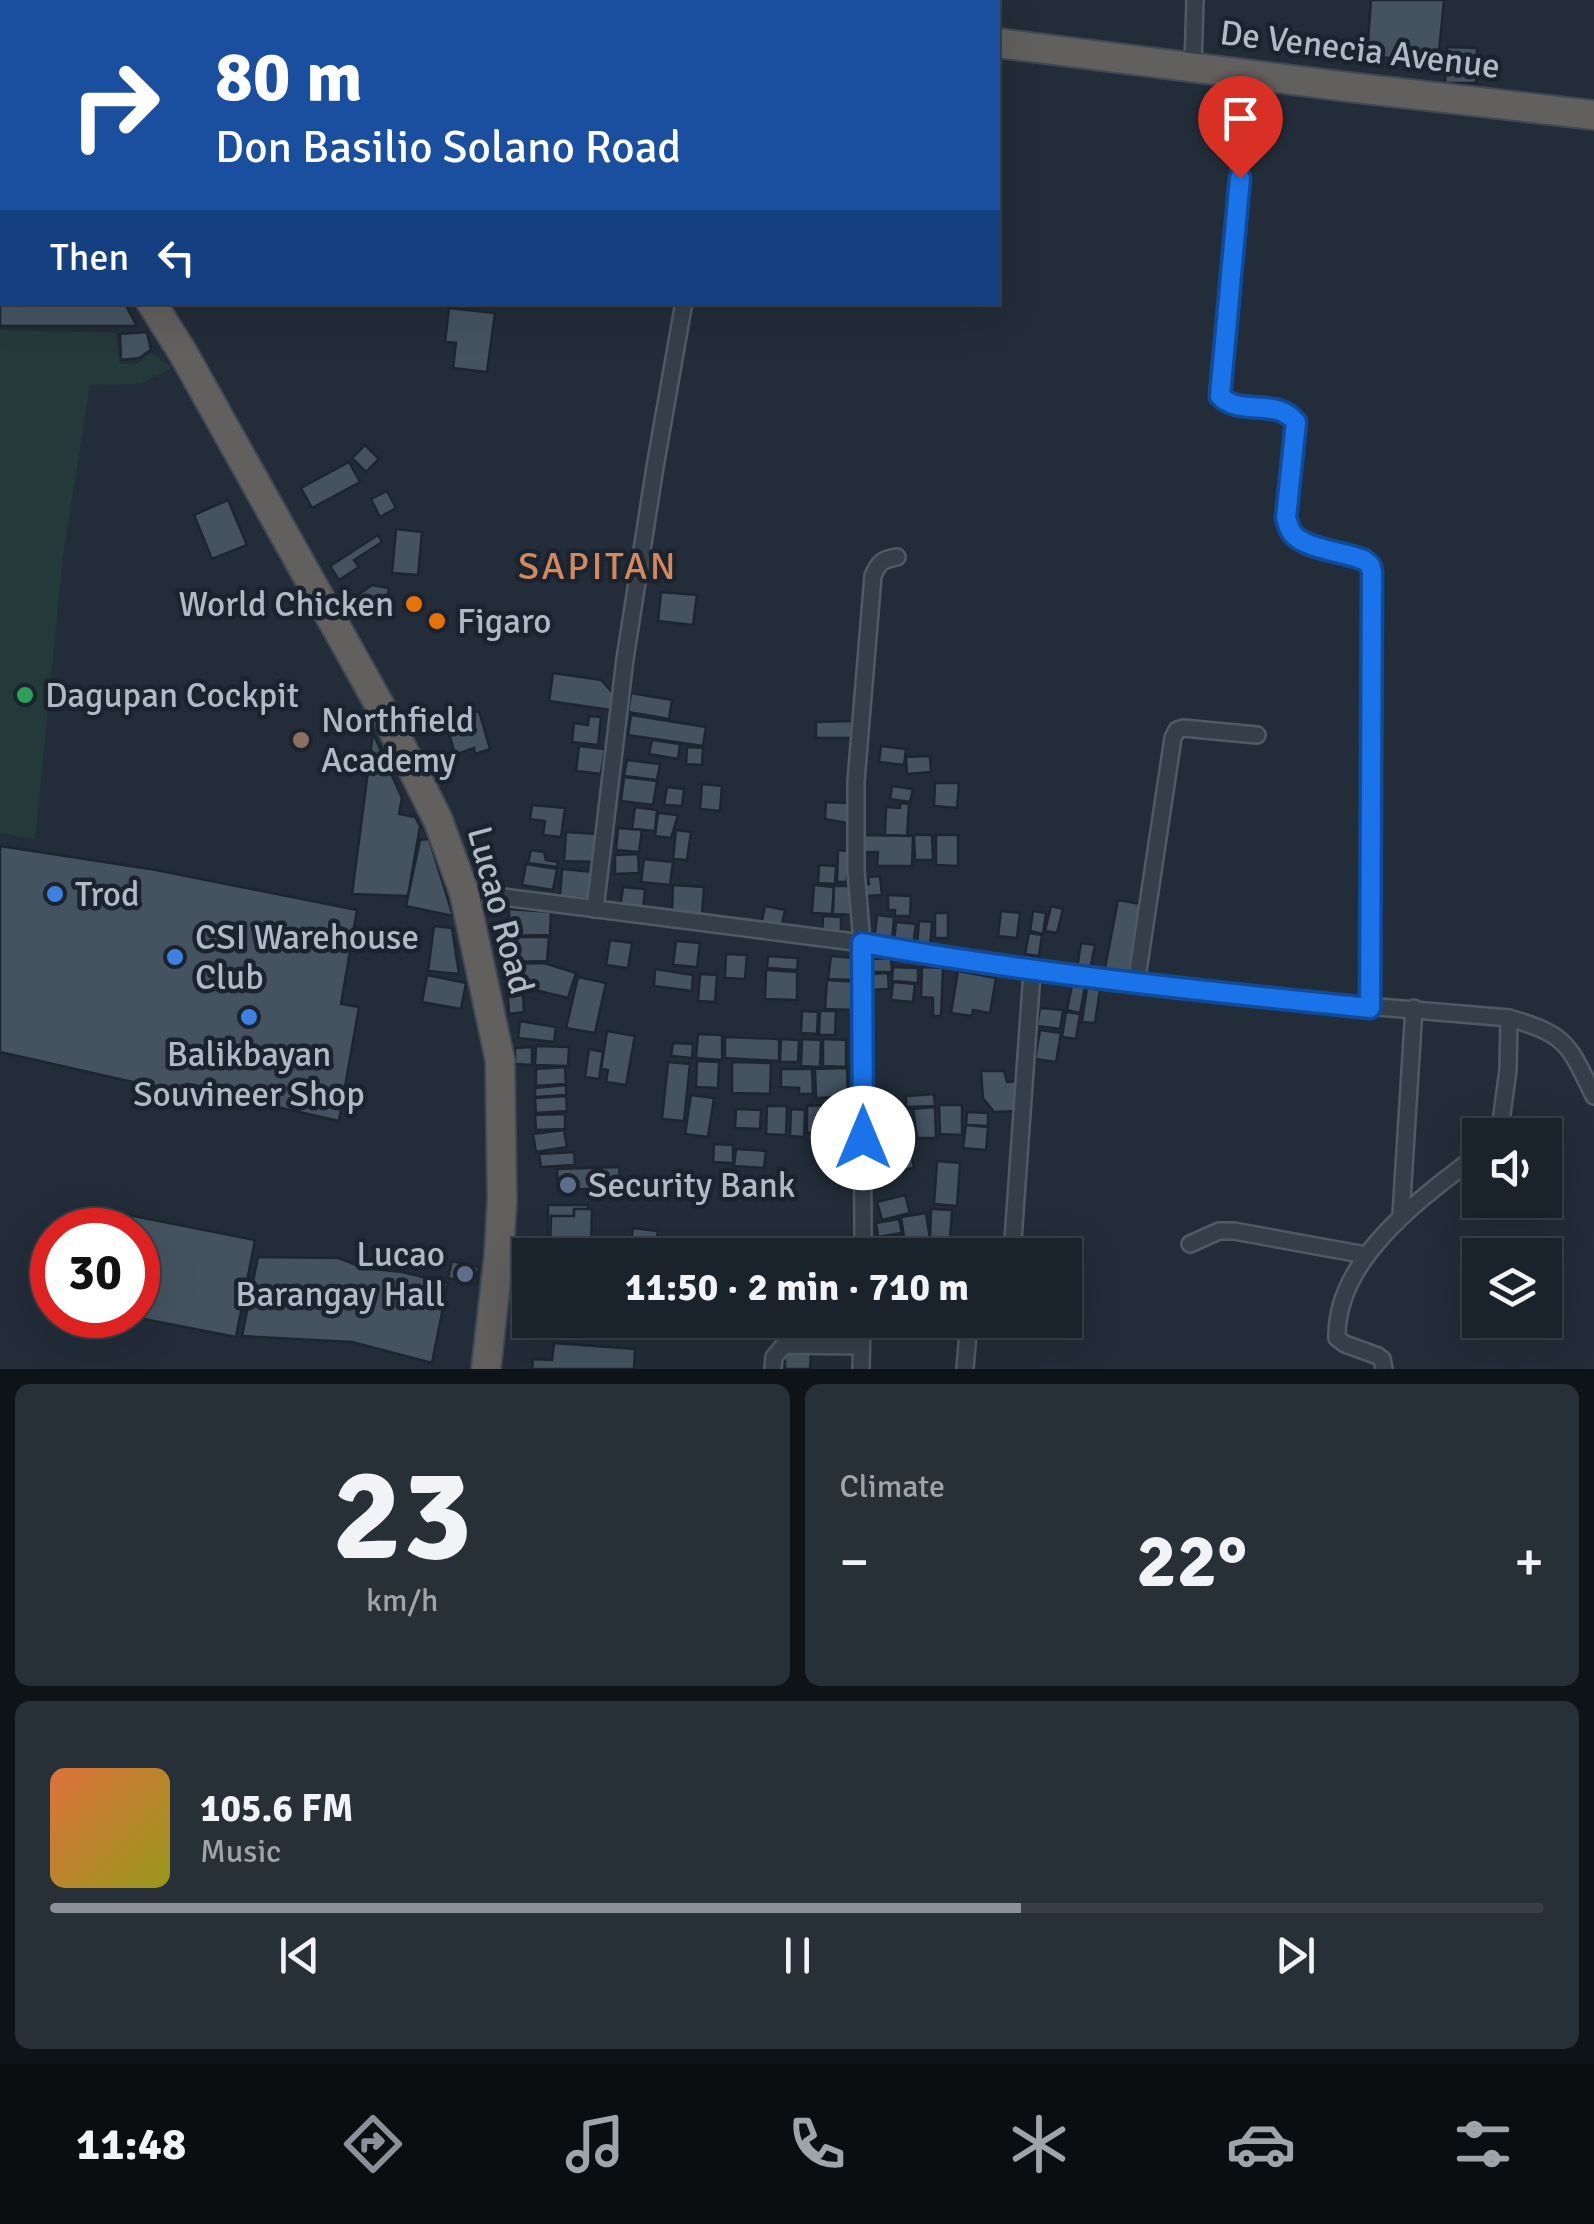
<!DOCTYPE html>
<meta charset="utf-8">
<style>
body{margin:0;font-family:Signika,sans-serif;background:#272f37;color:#f1f3f6;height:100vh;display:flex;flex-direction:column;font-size:38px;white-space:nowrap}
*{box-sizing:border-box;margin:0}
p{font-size:32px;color:#9fa4a9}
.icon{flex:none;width:55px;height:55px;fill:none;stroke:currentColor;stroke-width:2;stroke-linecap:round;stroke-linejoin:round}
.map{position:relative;height:1369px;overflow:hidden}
.panel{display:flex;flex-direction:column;gap:15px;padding:15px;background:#0e1318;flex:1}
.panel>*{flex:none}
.hud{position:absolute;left:0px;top:0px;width:1000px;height:305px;box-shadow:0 10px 40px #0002,0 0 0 2px #383f47;background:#1a4fa0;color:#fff;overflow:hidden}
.buttons{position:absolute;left:1462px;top:1118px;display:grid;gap:20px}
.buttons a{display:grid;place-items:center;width:100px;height:100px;border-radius:0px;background:#1a222b;box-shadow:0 10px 40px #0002,0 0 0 2px #383f47;font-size:50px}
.speed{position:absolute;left:30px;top:1208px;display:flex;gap:20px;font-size:50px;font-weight:700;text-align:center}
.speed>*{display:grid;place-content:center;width:130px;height:130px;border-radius:50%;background:#1a222b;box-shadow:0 10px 40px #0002,0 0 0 2px #383f47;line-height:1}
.speed .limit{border:15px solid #d22;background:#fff;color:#111}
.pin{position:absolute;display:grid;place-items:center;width:85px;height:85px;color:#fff;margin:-102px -42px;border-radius:50% 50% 50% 0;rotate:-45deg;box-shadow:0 0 10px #0007}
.pin .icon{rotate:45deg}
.me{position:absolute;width:110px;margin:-55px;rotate:0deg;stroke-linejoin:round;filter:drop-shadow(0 0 8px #0008)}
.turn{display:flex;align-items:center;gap:35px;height:210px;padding:0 50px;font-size:45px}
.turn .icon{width:130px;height:130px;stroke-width:2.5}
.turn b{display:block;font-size:70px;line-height:85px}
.then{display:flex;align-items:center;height:95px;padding:0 50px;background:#0003;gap:20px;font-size:38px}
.big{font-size:75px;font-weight:800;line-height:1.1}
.panel .tile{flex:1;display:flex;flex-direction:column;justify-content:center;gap:15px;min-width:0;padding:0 35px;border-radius:15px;background:#272f37}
.panel .dial{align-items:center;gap:0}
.dial b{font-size:130px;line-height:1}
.song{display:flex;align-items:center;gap:30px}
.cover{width:120px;height:120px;border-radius:15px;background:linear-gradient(135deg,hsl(20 70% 55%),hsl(60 70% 35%))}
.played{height:10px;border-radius:5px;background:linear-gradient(90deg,#8c9099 65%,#383f47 65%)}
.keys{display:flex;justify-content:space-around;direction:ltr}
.heat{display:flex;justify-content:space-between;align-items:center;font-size:55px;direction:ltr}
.panel .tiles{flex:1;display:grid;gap:15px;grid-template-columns:1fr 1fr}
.tile:last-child{grid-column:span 2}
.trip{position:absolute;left:512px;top:1238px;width:570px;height:100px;border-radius:0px;background:#1a222b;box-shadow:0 10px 40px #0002,0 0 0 2px #383f47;font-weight:800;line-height:100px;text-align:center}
.menu{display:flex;height:160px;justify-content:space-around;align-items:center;background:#0a0e11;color:#9fa4a9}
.menu .icon{width:70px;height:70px}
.menu .on{color:#8c9099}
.menu b{font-size:45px;color:#f1f3f6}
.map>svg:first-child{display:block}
.green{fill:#24393a}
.building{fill:#455361;stroke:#1d2630;stroke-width:2.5}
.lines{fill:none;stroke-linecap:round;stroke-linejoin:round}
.minor-casing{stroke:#505a64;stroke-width:20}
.trunk-casing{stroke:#404a54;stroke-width:32}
.minor{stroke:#353f4a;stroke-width:15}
.trunk{stroke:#62605e;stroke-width:28}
.route-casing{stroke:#114b97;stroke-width:25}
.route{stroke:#1a73e8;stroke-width:18}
.food-dot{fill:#e8710a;stroke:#1b242e;stroke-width:4}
.leisure-dot{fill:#2e9e5b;stroke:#1b242e;stroke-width:4}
.education-dot{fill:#8d6e63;stroke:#1b242e;stroke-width:4}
.shop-dot{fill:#3f7fe0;stroke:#1b242e;stroke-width:4}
.service-dot{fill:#5c6f8a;stroke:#1b242e;stroke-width:4}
.labels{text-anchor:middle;stroke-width:9;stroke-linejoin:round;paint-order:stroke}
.street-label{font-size:35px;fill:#b0bac6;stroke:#1b242e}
.poi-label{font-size:35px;fill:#b0bac6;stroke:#1b242e;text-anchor:start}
.neighbourhood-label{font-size:38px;letter-spacing:2.5px;fill:#d3885e;stroke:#1b242e}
</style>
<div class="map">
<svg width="1594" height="1369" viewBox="0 0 1594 1369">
<rect width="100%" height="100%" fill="#222d39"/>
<polygon class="green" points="0,330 116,333 120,364 137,364 151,352 172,368 140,384 90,385 63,556 35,839 0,833"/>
<g class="building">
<polygon points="1371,0 1444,0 1438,62 1367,56"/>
<polygon points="1447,47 1477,48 1476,83 1445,83"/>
<polygon points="0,276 2,277 2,302 68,304 68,302 124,302 137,326 0,326"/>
<polygon points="449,308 495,313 487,372 453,368 456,343 445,342"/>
<polygon points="147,332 151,350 139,358 121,360 120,334"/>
<polygon points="365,445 379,459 366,472 352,458"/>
<polygon points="349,462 360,482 312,508 301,488"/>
<polygon points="387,491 396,508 380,517 371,499"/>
<polygon points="228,500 247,545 212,559 194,515"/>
<polygon points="396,529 422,532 418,575 392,573"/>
<polygon points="378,535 382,542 354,560 359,567 339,580 330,566"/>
<polygon points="372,585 389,588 383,620 371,617 358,595"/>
<polygon points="661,592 697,595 693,625 658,621"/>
<polygon points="553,673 601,680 613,693 611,710 549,701"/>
<polygon points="631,693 672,700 669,719 628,712"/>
<polygon points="479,711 490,749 475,754 474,748 455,755 446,722"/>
<polygon points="631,715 706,727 703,746 628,735"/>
<polygon points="589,716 601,717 598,745 572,742 574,723 588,725"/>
<polygon points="852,721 851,738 816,738 816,722"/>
<polygon points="373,733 402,798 399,814 415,817 420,826 408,896 352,894"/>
<polygon points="652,740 680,744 678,759 649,754"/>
<polygon points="579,746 605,749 601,774 576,771"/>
<polygon points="881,746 906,749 904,765 879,762"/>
<polygon points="687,747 703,748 702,765 686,764"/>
<polygon points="930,756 931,772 907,774 906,757"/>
<polygon points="627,760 660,764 657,780 624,776"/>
<polygon points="624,777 657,781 653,805 621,801"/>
<polygon points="935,783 959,783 957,808 934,806"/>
<polygon points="702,784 722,786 720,811 700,809"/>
<polygon points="892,786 913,789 910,802 890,799"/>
<polygon points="667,787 684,789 682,806 664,805"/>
<polygon points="826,802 849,803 847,823 825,819"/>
<polygon points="900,803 909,804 907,836 885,835 886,807 900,808"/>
<polygon points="532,805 565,808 561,837 543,835 545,821 530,819"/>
<polygon points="635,807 657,810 655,831 632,829"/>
<polygon points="658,813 678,815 671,838 655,836"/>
<polygon points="618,828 642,830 639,852 616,850"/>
<polygon points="676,830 691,832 687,860 673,859"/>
<polygon points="566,832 596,834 594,862 564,861"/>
<polygon points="861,835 913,836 912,866 877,866 878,852 861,852"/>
<polygon points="914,835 932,835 933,860 915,860"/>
<polygon points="936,835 958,835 958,866 936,865"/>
<polygon points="429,839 453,916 406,906 420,840"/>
<polygon points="0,846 156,870 357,910 341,1004 359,1007 339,1121 237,1098 238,1093 187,1084 186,1094 0,1052"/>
<polygon points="531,850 544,852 546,860 558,862 557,867 528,863"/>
<polygon points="838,850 848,851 847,882 837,882"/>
<polygon points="638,854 639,873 615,874 615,855"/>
<polygon points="644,859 673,862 670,885 641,882"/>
<polygon points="526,864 557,869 553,890 522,885"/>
<polygon points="819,865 836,866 835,884 818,883"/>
<polygon points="562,869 594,872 591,899 560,896"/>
<polygon points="880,876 882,895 866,896 865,885 869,884 868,877"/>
<polygon points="673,885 704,887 702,916 672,913"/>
<polygon points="814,885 834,887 832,914 812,913"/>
<polygon points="834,886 850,886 854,915 833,914"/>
<polygon points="623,887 645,889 643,910 620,909"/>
<polygon points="888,895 911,896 910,916 895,916 895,910 888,910"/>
<polygon points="1118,900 1141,904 1128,977 1104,973"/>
<polygon points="765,906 785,910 781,929 761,925"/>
<polygon points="1051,906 1063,909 1057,933 1045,931"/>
<polygon points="509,909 551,912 550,935 509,936"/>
<polygon points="1001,911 1020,913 1017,938 998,936"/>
<polygon points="1033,911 1046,913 1043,934 1030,931"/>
<rect x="935" y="913" width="13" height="25"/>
<polygon points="877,915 894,917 892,942 874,940"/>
<polygon points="823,916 841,917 841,939 822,937"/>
<polygon points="919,921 932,922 930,947 917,947"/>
<polygon points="896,922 916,924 913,946 894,944"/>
<polygon points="434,926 452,928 459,974 428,971"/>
<polygon points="1029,933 1042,935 1039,956 1025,954"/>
<polygon points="508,937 549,937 547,961 509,962"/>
<polygon points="610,940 632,943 628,968 606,965"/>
<polygon points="676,941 700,943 697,967 673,965"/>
<polygon points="1081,943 1095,945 1090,970 1077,968"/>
<polygon points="726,954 747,955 745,979 725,978"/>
<polygon points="768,956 798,958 797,970 767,968"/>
<polygon points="831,956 856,958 857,980 828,979"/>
<polygon points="891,958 892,972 872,972 872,959"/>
<polygon points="544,963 576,973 568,998 511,984 510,964"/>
<polygon points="893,967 918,968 918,983 892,981"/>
<polygon points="922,967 943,968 941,1016 933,1016 933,998 921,997"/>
<polygon points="655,969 693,975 692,991 654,986"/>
<polygon points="766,970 797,972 797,1000 765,999"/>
<polygon points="958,971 996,978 990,1013 973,1010 972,1016 951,1013"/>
<polygon points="888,973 889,989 871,990 871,974"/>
<polygon points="700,974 717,975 715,1002 698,1001"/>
<polygon points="427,975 466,983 461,1009 422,1002"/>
<polygon points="578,977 606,983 595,1033 566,1028"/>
<polygon points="827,980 857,982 855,1010 825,1009"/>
<polygon points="893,982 915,984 913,1002 891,1000"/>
<polygon points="1072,985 1085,987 1080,1013 1067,1010"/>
<polygon points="1087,988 1100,990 1095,1023 1082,1022"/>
<polygon points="523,995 524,1012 509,1014 508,997"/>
<polygon points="1040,1008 1063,1010 1060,1029 1037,1026"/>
<polygon points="802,1011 818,1012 817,1034 801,1033"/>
<polygon points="820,1011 836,1011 835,1035 819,1035"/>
<polygon points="1066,1012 1080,1014 1076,1039 1062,1037"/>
<polygon points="520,1021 556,1027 554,1042 518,1038"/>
<polygon points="1040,1030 1061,1033 1056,1062 1035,1059"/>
<polygon points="607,1031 635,1036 626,1085 606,1082 608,1070 601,1069"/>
<polygon points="698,1034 722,1035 722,1060 696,1058"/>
<polygon points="725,1037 779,1039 779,1061 725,1058"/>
<polygon points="781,1039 799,1040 798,1062 780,1062"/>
<polygon points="802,1039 821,1040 820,1067 801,1066"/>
<polygon points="823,1039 846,1040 846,1067 823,1066"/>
<polygon points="673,1043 693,1044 692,1058 671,1056"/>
<polygon points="536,1046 569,1047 568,1066 535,1065"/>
<polygon points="532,1047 532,1065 515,1064 515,1048"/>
<polygon points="589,1049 603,1052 599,1079 585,1077"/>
<polygon points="697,1061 719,1062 718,1088 696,1087"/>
<polygon points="668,1062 690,1064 684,1121 662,1119"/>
<polygon points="732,1062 771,1063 770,1094 732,1093"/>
<polygon points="565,1067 566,1084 536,1086 536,1069"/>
<polygon points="847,1068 848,1097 816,1098 815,1069"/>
<polygon points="781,1069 812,1069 813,1094 799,1094 799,1088 781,1087"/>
<polygon points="981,1071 1004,1071 1007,1082 1018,1081 1018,1111 994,1112 983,1098"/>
<polygon points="566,1085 566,1095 535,1097 535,1088"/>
<polygon points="934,1094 935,1106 906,1107 906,1096"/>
<polygon points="691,1095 714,1098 708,1137 685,1134"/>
<polygon points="566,1096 567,1111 536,1113 535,1098"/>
<polygon points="824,1105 824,1133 807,1133 807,1106"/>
<polygon points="827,1105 853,1105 855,1132 826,1133"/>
<polygon points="939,1105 962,1105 962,1135 940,1134"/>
<polygon points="767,1106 787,1106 786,1135 766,1134"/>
<polygon points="935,1107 936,1138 917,1138 913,1109"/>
<polygon points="736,1109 761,1110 760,1129 735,1128"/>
<polygon points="791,1109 805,1110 804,1137 790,1136"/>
<polygon points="967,1112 988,1113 988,1126 966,1125"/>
<polygon points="565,1114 565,1129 536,1130 535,1115"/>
<polygon points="966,1125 988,1127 986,1150 963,1148"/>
<polygon points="913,1126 915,1139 882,1142 880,1131"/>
<polygon points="564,1130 567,1147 536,1152 533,1134"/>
<polygon points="896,1140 896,1146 910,1143 914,1168 886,1173 881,1143"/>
<polygon points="714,1144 733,1145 733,1163 713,1162"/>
<polygon points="736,1149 766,1151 764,1168 734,1166"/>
<polygon points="574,1152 575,1165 541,1167 539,1154"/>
<polygon points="937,1161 960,1163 957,1206 934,1204"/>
<polygon points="619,1167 621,1188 558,1190 557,1169"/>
<polygon points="905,1195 910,1213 882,1220 877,1202"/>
<polygon points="548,1205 588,1205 588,1254 548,1255"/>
<polygon points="574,1209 592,1209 591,1248 575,1248 575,1255 550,1255 551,1216 574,1216"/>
<polygon points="931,1209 952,1210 950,1241 930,1238"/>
<polygon points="103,1210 255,1240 236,1337 123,1315 138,1315 138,1230 99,1230"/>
<polygon points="926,1213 930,1240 905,1244 901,1217"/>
<polygon points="899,1219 902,1233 878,1237 876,1223"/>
<polygon points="633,1228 658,1231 655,1252 630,1249"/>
<polygon points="258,1257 339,1258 364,1268 402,1272 448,1283 432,1363 352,1342 242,1336"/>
<polygon points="452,1261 479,1267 476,1284 448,1278"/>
<polygon points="518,1292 530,1293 530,1318 516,1317"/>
<polygon points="727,1320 754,1320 756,1336 729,1338"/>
<polygon points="554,1343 635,1349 634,1369 532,1369 533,1359 552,1360"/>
<polygon points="785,1353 811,1353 810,1369 785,1369"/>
</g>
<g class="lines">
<defs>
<g id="minor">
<polyline points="26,2 27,0"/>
<polyline points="481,2 482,0"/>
<polyline points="556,2 556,0"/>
<polyline points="734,2 737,0"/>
<polyline points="0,57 2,56"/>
<polyline points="1193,67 1195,0"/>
<path d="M 1249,75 L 1218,392 L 1223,400 L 1229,404 C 1252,406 1281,403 1296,422 L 1286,518 C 1288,523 1289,529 1292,534 C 1303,549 1346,553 1364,560 L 1370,565 L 1372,572 L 1370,1008"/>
<path d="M 464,892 L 862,943 L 1032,972 L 1212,993 L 1509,1018 C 1568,1035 1568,1044 1594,1096"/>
<polyline points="595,909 625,659 655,467 684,302"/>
<polyline points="1136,984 1173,738 1177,730 1183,728 1257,735"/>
<polyline points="1496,1135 1500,1129 1508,1070 1509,1018"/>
<polyline points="1401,1215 1414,1008"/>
<polyline points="1190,1244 1219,1231 1234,1231 1366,1255"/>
<path d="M 863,1255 L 862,943 L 856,871 L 856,781 L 873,576 C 878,563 883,559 897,557"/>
<polyline points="863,1255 930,1247 1005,1248 1013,1240 1032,972"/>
<polyline points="773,1369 774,1357 784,1345 861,1346"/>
<polyline points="861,1369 862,1320"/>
<polyline points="965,1369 969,1320"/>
<path d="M 1384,1369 L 1382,1359 L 1378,1356 L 1345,1344 L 1337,1338 C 1335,1258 1424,1196 1480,1153"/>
</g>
<g id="trunk">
<polyline points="633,0 643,2"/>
<polyline points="116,2 124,0"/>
<polyline points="0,31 2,31"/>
<polyline points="998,43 1348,87 1594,115"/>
<polyline points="151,302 183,353 388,720 438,820 464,892 500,1060 502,1200 499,1254 486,1369"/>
</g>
</defs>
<use href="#minor" class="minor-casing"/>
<use href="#trunk" class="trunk-casing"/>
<use href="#minor" class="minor"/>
<use href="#trunk" class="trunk"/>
</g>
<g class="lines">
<defs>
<path id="route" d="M 863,1138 L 862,943 C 1030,973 1200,991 1370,1008 L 1372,572 L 1370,565 L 1364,560 C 1346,552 1303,549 1292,533 C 1289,529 1288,523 1286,518 L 1296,422 C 1276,397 1240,417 1220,396 L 1240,178"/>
</defs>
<use href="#route" class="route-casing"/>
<use href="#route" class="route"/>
</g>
<g class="food-dot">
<circle cx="414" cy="604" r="10"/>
<circle cx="437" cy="621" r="10"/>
</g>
<circle class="leisure-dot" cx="25" cy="695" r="10"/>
<circle class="education-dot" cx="301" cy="740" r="10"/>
<g class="shop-dot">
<circle cx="55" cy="894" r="10"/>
<circle cx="175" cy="957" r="10"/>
<circle cx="249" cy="1017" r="10"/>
</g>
<g class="service-dot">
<circle cx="568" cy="1185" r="10"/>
<circle cx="465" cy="1274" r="10"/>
</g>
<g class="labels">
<g class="street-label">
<text transform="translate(1360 49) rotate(7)" y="12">De Venecia Avenue</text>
<text transform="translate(501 910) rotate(75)" y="12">Lucao Road</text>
</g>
<g class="poi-label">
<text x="394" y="616" text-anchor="end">World Chicken</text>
<text x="457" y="633">Figaro</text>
<text x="45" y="707">Dagupan Cockpit</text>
<text x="321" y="732">Northfield<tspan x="321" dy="40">Academy</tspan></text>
<text x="75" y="906">Trod</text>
<text x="195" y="949">CSI Warehouse<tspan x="195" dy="40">Club</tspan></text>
<text x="249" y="1066" text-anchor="middle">Balikbayan<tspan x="249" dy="40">Souvineer Shop</tspan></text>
<text x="588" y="1197">Security Bank</text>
<text x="445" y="1266" text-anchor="end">Lucao<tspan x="445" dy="40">Barangay Hall</tspan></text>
</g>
<g class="neighbourhood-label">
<text x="598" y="579">SAPITAN</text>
</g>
</g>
</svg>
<div class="buttons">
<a><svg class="icon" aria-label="sound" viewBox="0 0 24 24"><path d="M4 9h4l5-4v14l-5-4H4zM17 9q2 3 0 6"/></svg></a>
<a><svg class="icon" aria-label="layers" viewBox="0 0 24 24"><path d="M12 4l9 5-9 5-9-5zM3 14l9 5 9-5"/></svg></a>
</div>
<div class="speed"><div class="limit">30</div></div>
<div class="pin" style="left:1240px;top:178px;background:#d93025"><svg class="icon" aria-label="arrive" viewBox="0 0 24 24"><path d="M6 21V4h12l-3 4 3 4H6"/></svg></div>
<svg class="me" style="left:863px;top:1138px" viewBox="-20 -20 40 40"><circle r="19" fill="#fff"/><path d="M0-13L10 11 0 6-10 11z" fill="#1a73e8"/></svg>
<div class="trip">11:50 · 2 min · 710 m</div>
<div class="hud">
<div class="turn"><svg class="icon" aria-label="right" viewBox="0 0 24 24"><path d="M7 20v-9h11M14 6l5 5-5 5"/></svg><div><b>80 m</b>Don Basilio Solano Road</div></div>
<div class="then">Then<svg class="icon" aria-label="left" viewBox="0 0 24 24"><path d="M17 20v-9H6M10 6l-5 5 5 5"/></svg></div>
</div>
</div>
<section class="panel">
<div class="tiles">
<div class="tile dial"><b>23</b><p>km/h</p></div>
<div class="tile"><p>Climate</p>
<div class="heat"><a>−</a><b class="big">22°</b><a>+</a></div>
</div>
<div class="tile">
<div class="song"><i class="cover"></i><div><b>105.6 FM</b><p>Music</p></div></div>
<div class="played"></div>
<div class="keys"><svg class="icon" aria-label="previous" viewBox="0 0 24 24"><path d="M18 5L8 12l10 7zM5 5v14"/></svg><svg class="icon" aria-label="pause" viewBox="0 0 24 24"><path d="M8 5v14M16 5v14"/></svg><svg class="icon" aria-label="next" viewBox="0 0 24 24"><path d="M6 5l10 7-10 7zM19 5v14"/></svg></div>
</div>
</div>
</section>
<nav class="menu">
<b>11:48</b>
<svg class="icon on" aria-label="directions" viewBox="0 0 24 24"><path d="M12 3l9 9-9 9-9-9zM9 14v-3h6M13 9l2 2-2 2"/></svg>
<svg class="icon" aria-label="music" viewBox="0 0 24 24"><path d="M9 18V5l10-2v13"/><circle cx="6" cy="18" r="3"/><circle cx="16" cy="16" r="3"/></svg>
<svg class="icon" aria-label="phone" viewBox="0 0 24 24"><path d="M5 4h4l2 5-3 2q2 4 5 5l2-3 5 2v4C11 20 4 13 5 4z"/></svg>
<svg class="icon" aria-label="climate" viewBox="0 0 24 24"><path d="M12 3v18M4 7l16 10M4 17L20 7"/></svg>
<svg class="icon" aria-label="car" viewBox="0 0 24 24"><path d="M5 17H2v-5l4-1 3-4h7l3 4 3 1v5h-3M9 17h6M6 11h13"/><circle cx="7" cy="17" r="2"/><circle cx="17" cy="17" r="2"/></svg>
<svg class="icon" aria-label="filters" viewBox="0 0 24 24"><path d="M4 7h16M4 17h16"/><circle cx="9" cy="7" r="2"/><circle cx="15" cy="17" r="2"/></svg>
</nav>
